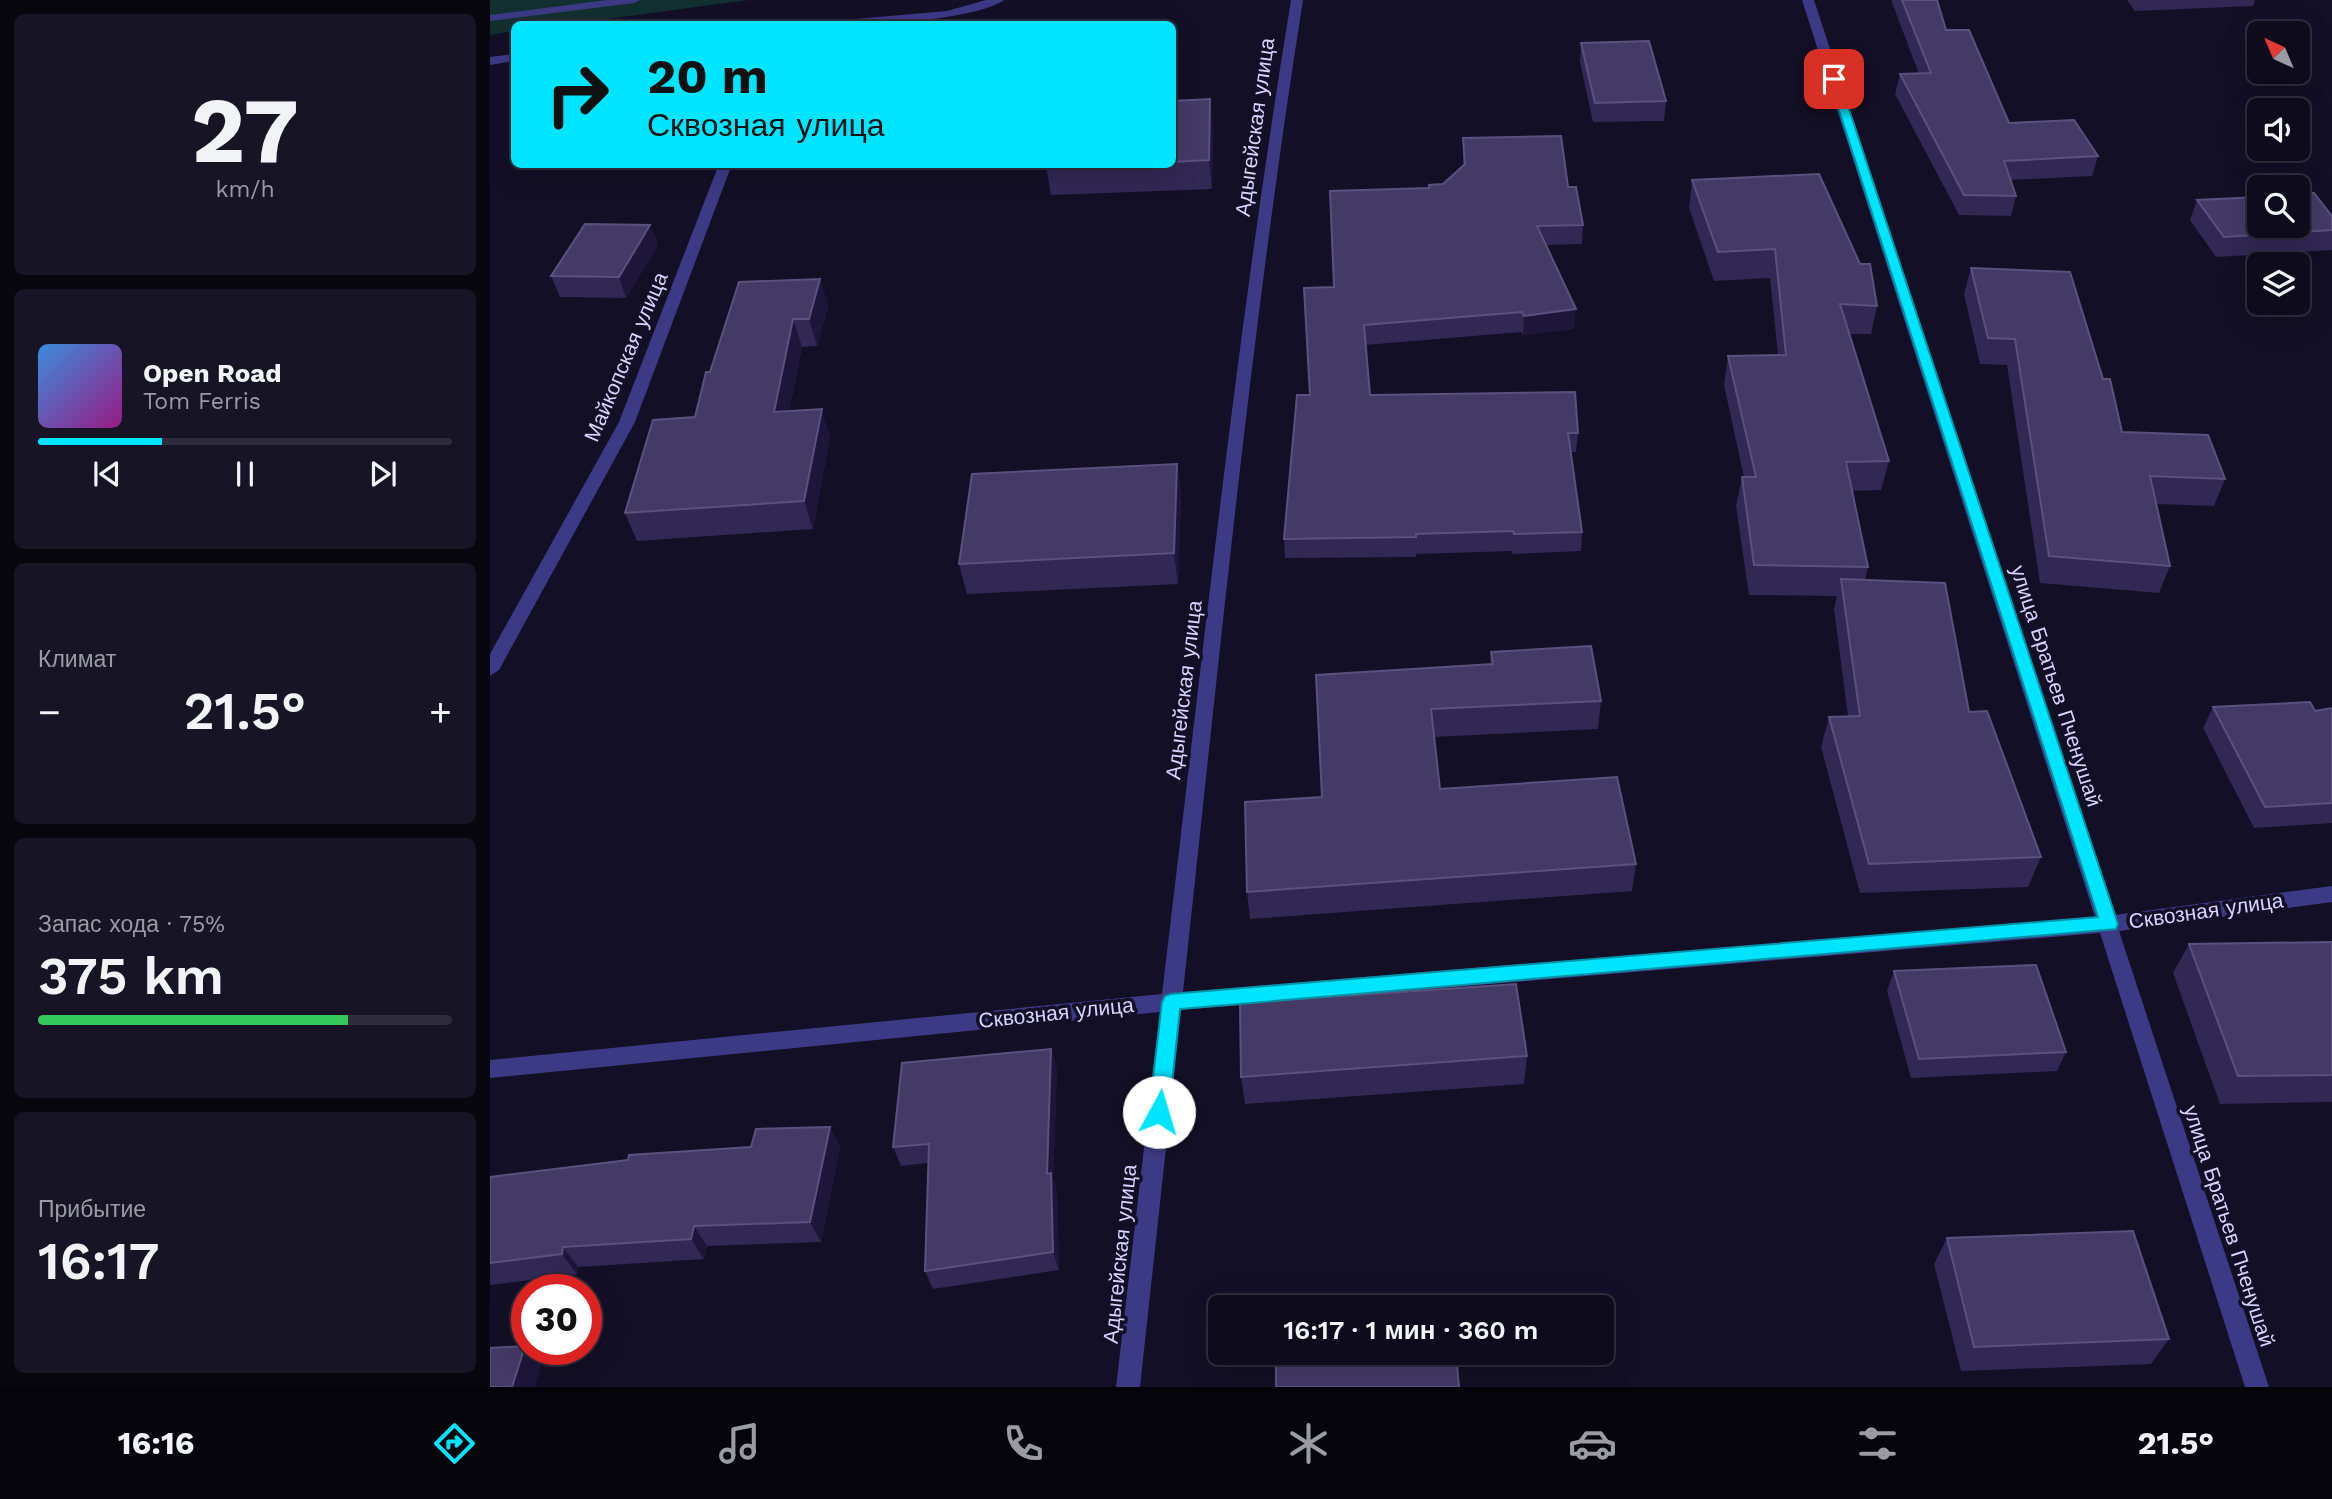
<!DOCTYPE html>
<html lang="ru">
<meta charset="utf-8">
<style>
body{margin:0;font-family:"Work Sans",sans-serif;background:#171425;color:#f1f3f6;height:100vh;display:flex;flex-direction:column;font-size:26px;white-space:nowrap}
*{box-sizing:border-box;margin:0}
p{font-size:23px;color:#9b9ba3}
.icon{flex:none;width:38px;height:38px;fill:none;stroke:currentColor;stroke-width:2;stroke-linecap:round;stroke-linejoin:round}
.map{position:relative;flex:1;overflow:hidden}
.drawer{display:flex;flex-direction:column;gap:14px;padding:14px;background:#08060f;width:490px}
.drawer>*{flex:none}
.banner{position:absolute;left:21px;top:21px;width:665px;height:147px;border-radius:10px;box-shadow:0 7px 28px #0002,0 0 0 2px #2e2b3b;background:#00e5ff;color:#111;overflow:hidden}
.needle{width:46px;rotate:316deg}
.controls{position:absolute;left:1757px;top:21px;display:grid;gap:14px}
.controls a{display:grid;place-items:center;width:63px;height:63px;border-radius:10px;background:#0e0b1c;box-shadow:0 7px 28px #0002,0 0 0 2px #2e2b3b;font-size:35px}
.speed{position:absolute;left:21px;top:1274px;display:flex;gap:14px;font-size:35px;font-weight:700;text-align:center}
.speed>*{display:grid;place-content:center;width:91px;height:91px;border-radius:50%;background:#0e0b1c;box-shadow:0 7px 28px #0002,0 0 0 2px #2e2b3b;line-height:1}
.speed .limit{border:10px solid #d22;background:#fff;color:#111}
.pin{position:absolute;display:grid;place-items:center;width:60px;height:60px;color:#fff;margin:-30px;border-radius:14px;box-shadow:0 4px 10px #0006}
.me{position:absolute;width:77px;margin:-38px;rotate:6deg;stroke-linejoin:round;filter:drop-shadow(0 0 5px #0008)}
.turn{display:flex;align-items:center;gap:24px;height:147px;padding:0 21px;font-size:32px}
.turn .icon{width:91px;height:91px;stroke-width:2.5}
.turn b{display:block;font-size:49px;line-height:60px}
.big{font-size:52px;font-weight:600;line-height:1.1}
.drawer .tile{flex:1;display:flex;flex-direction:column;justify-content:center;gap:10px;min-width:0;padding:0 24px;border-radius:10px;background:#171425}
.drawer .dial{align-items:center;gap:0}
.dial b{font-size:91px;line-height:1}
.song{display:flex;align-items:center;gap:21px}
.cover{width:84px;height:84px;border-radius:10px;background:linear-gradient(135deg,hsl(210 70% 55%),hsl(310 70% 35%))}
.played{height:7px;border-radius:4px;background:linear-gradient(90deg,#00e5ff 30%,#2e2b3b 30%)}
.keys{display:flex;justify-content:space-around;direction:ltr}
.heat{display:flex;justify-content:space-between;align-items:center;font-size:38px;direction:ltr}
.charge{height:10px;border-radius:5px;background:linear-gradient(90deg,#34c759 75%,#2e2b3b 0)}
.trip{position:absolute;left:718px;top:1295px;width:406px;height:70px;border-radius:10px;background:#0e0b1c;box-shadow:0 7px 28px #0002,0 0 0 2px #2e2b3b;font-weight:600;line-height:70px;text-align:center}
.menu{display:flex;height:112px;justify-content:space-around;align-items:center;background:#06040b;color:#9b9ba3}
.menu .icon{width:49px;height:49px}
.menu .selected{color:#00e5ff}
.menu b{font-size:32px;color:#f1f3f6}
main{display:flex;flex:1;min-height:0}
.map>svg:first-child{display:block}
.green{fill:#12302f}
.lines{fill:none;stroke-linecap:round;stroke-linejoin:round}
.street{fill:#3d3a85;fill-rule:evenodd}
.wall{fill:#312854}
.shaded-wall{fill:#1d163a}
.building{fill:#433a66;stroke:#5a527e;stroke-width:2}
.route{fill:#00e5ff;stroke:#0095a6;stroke-width:2}
.labels{text-anchor:middle;stroke-width:7;stroke-linejoin:round;paint-order:stroke}
.street-label{font-size:21px;fill:#d9d4ff;stroke:#130f26}
</style>
<main>
<section class="drawer">
<div class="tile dial"><b>27</b><p>km/h</p></div>
<div class="tile">
<div class="song"><i class="cover"></i><div><b>Open Road</b><p>Tom Ferris</p></div></div>
<div class="played"></div>
<div class="keys"><svg class="icon" aria-label="previous" viewBox="0 0 24 24"><path d="M18 5L8 12l10 7zM5 5v14"/></svg><svg class="icon" aria-label="pause" viewBox="0 0 24 24"><path d="M8 5v14M16 5v14"/></svg><svg class="icon" aria-label="next" viewBox="0 0 24 24"><path d="M6 5l10 7-10 7zM19 5v14"/></svg></div>
</div>
<div class="tile"><p>Климат</p>
<div class="heat"><a>−</a><b class="big">21.5°</b><a>+</a></div>
</div>
<div class="tile"><p>Запас хода · 75%</p><b class="big">375 km</b><div class="charge"></div></div>
<div class="tile"><p>Прибытие</p><b class="big">16:17</b></div>
</section>
<div class="map">
<svg width="1842" height="1387" viewBox="0 0 1842 1387">
<rect width="100%" height="100%" fill="#130f26"/>
<polygon class="green" points="0,0 258,0 81,24 24,24 24,31 0,35"/>
<g class="lines">
<g class="street">
<polygon points="117,0 150,0 144,3 0,21 0,15"/>
<path d="M 496,0 L 514,0 C 487,20 372,27 337,24 L 343,21 L 457,11 Z"/>
<path d="M 801,0 L 813,0 C 761,329 729,661 693,992 L 1605,917 L 1312,0 L 1324,0 L 1624,915 L 1842,886 L 1842,902 L 1629,931 L 1779,1387 L 1755,1387 L 1610,933 L 691,1010 L 650,1387 L 626,1387 L 670,1012 L 0,1078 L 0,1060 L 672,994 C 712,662 747,330 801,0 Z"/>
<polygon points="24,54 24,61 0,65 0,57"/>
<polygon points="229,164 242,164 145,422 9,670 0,676 0,654 129,422"/>
</g>
</g>
<g class="wall">
<polygon points="1401,0 1447,0 1456,30 1519,123 1608,156 1602,176 1521,180 1526,196 1521,216 1469,215 1405,94 1410,74 1429,74"/>
<polygon points="1637,0 1765,0 1763,6 1645,11"/>
<polygon points="1091,43 1176,101 1174,121 1103,122 1090,62"/>
<polygon points="682,101 723,128 722,189 561,195 556,164 682,164"/>
<polygon points="973,138 1078,187 1093,225 1092,244 1056,245 1084,329 1033,335 1031,332 875,345 880,395 1088,433 1086,452 1081,452 1092,532 1091,551 1022,554 1022,551 926,554 926,557 795,558 794,539 820,395 844,287 973,166"/>
<polygon points="1202,180 1387,306 1381,334 1359,334 1399,461 1391,490 1362,491 1378,567 1375,580 1479,712 1551,857 1538,887 1370,893 1331,747 1339,717 1358,716 1344,609 1347,596 1259,595 1246,506 1252,477 1254,477 1234,385 1238,356 1288,355 1280,278 1224,281 1199,208"/>
<polygon points="1707,200 1842,216 1842,250 1726,257 1700,220"/>
<polygon points="160,225 168,245 136,298 70,297 61,276"/>
<polygon points="1481,268 1613,379 1632,432 1735,479 1724,506 1666,504 1680,566 1669,593 1550,583 1517,365 1490,364 1474,294"/>
<polygon points="330,279 338,306 327,346 312,347 299,411 340,437 323,529 147,541 135,513 205,417 220,372"/>
<polygon points="687,464 691,494 688,584 477,594 469,564"/>
<polygon points="1001,652 1111,701 1108,729 944,737 950,789 1146,864 1142,891 760,919 757,892 832,797 826,675 1000,665"/>
<polygon points="1723,707 1825,711 1842,708 1842,823 1764,828 1713,728"/>
<polygon points="1842,942 1842,1102 1730,1104 1683,973 1699,944"/>
<polygon points="1404,971 1576,1052 1567,1071 1421,1078 1397,991"/>
<polygon points="1037,1056 1034,1084 755,1104 751,1077"/>
<polygon points="567,1068 563,1179 567,1192 569,1270 443,1289 435,1271 438,1163 411,1166 403,1147"/>
<polygon points="340,1127 350,1148 331,1242 217,1246 214,1259 88,1267 87,1274 0,1285 0,1177 261,1147"/>
<polygon points="1457,1238 1679,1339 1661,1364 1471,1371 1444,1264"/>
</g>
<g class="shaded-wall">
<polygon points="720,99 723,128 722,189 719,160"/>
<polygon points="160,225 168,245 136,298 129,277"/>
<polygon points="330,279 338,306 327,346 319,319"/>
<polygon points="1086,309 1084,329 1033,335 1034,316"/>
<polygon points="303,319 312,347 293,440 284,412"/>
<polygon points="332,409 340,437 323,529 314,501"/>
<polygon points="687,464 691,494 688,584 684,553"/>
<polygon points="561,1049 567,1068 563,1179 567,1192 569,1270 563,1252 557,1174"/>
<polygon points="340,1127 350,1148 331,1242 320,1222"/>
<polygon points="204,1226 217,1246 214,1259 201,1239"/>
<polygon points="73,1247 88,1267 87,1274 72,1254"/>
<polygon points="35,1346 51,1365 45,1387 22,1387"/>
</g>
<g class="building">
<polygon points="1412,0 1447,0 1456,30 1479,30 1519,123 1584,120 1608,156 1514,161 1526,196 1474,195 1410,74 1441,73"/>
<polygon points="1159,41 1176,101 1105,103 1091,43"/>
<polygon points="720,99 719,160 682,162 682,101"/>
<polygon points="1071,136 1078,187 1086,187 1093,225 1047,226 1086,309 1034,316 1032,312 874,325 880,395 1085,392 1088,433 1078,433 1092,532 1024,534 1023,531 926,534 926,537 794,539 807,395 820,395 814,288 844,287 840,191 939,188 939,185 953,184 975,164 973,138"/>
<polygon points="556,164 605,164 556,166"/>
<polygon points="1329,174 1370,264 1380,264 1387,306 1350,304 1399,461 1356,462 1378,567 1264,565 1252,477 1266,477 1238,356 1296,355 1285,249 1228,252 1202,180"/>
<polygon points="1824,193 1842,216 1842,230 1734,237 1707,200 1769,197 1769,226 1808,226 1808,194"/>
<polygon points="95,224 160,225 129,277 61,276"/>
<polygon points="1481,268 1580,272 1613,379 1620,379 1632,432 1718,435 1735,479 1660,476 1680,566 1559,556 1525,339 1498,338"/>
<polygon points="330,279 319,319 303,319 284,412 332,409 314,501 135,513 163,420 205,417 216,372 220,372 249,282"/>
<polygon points="687,464 684,553 469,564 482,474"/>
<polygon points="1351,579 1455,583 1479,712 1497,711 1551,857 1379,864 1339,717 1370,716"/>
<polygon points="1101,646 1111,701 941,709 950,789 1127,777 1146,864 757,892 755,802 832,797 826,675 1003,664 1001,652"/>
<polygon points="1820,702 1825,711 1842,708 1842,803 1775,807 1723,707"/>
<polygon points="1842,942 1842,1075 1748,1076 1699,944"/>
<polygon points="1546,965 1576,1052 1429,1059 1404,971"/>
<polygon points="1026,984 1037,1056 751,1077 750,1003"/>
<polygon points="561,1049 557,1174 561,1173 563,1252 435,1271 439,1144 403,1147 412,1063"/>
<polygon points="340,1127 320,1222 204,1226 201,1239 73,1247 72,1254 0,1263 0,1177 138,1160 139,1155 261,1147 266,1129"/>
<polygon points="1643,1231 1679,1339 1484,1347 1457,1238"/>
<polygon points="35,1346 22,1387 0,1387 0,1348"/>
<polygon points="786,1353 966,1353 969,1387 786,1387"/>
</g>
<polygon class="route" points="1344,76 1349,79 1628,924 1626,929 690,1009 679,1112 676,1118 669,1121 662,1118 659,1112 672,1002 675,996 681,994 1608,917 1339,79"/>
<g class="labels">
<g class="street-label">
<text transform="translate(765 127) rotate(-82)" y="7">Адыгейская улица</text>
<text transform="translate(136 357) rotate(-67)" y="7">Майкопская улица</text>
<text transform="translate(1566 686) rotate(72)" y="7">улица Братьев Пченушай</text>
<text transform="translate(694 690) rotate(-83)" y="7">Адыгейская улица</text>
<text transform="translate(1716 911) rotate(-8)" y="7">Сквозная улица</text>
<text transform="translate(566 1013) rotate(-6)" y="7">Сквозная улица</text>
<text transform="translate(1739 1226) rotate(72)" y="7">улица Братьев Пченушай</text>
<text transform="translate(630 1254) rotate(-84)" y="7">Адыгейская улица</text>
</g>
</g>
</svg>
<div class="controls">
<a><svg class="needle" viewBox="-14 -14 28 28"><path d="M0-13l5 13h-10z" fill="#e53935"/><path d="M0 13l5-13h-10z" fill="#9b9ba3"/></svg></a>
<a><svg class="icon" aria-label="sound" viewBox="0 0 24 24"><path d="M4 9h4l5-4v14l-5-4H4zM17 9q2 3 0 6"/></svg></a>
<a><svg class="icon" aria-label="search" viewBox="0 0 24 24"><circle cx="10" cy="10" r="6"/><path d="M15 15l6 6"/></svg></a>
<a><svg class="icon" aria-label="layers" viewBox="0 0 24 24"><path d="M12 4l9 5-9 5-9-5zM3 14l9 5 9-5"/></svg></a>
</div>
<div class="speed"><div class="limit">30</div></div>
<div class="pin" style="left:1344px;top:79px;background:#d93025"><svg class="icon" aria-label="arrive" viewBox="0 0 24 24"><path d="M6 21V4h12l-3 4 3 4H6"/></svg></div>
<svg class="me" style="left:669px;top:1112px" viewBox="-20 -20 40 40"><circle r="19" fill="#fff"/><path d="M0-13L10 11 0 6-10 11z" fill="#00e5ff"/></svg>
<div class="trip">16:17 · 1 мин · 360 m</div>
<div class="banner">
<div class="turn"><svg class="icon" aria-label="right" viewBox="0 0 24 24"><path d="M7 20v-9h11M14 6l5 5-5 5"/></svg><div><b>20 m</b>Сквозная улица</div></div>
</div>
</div>
</main>
<nav class="menu">
<b>16:16</b>
<svg class="icon selected" aria-label="directions" viewBox="0 0 24 24"><path d="M12 3l9 9-9 9-9-9zM9 14v-3h6M13 9l2 2-2 2"/></svg>
<svg class="icon" aria-label="music" viewBox="0 0 24 24"><path d="M9 18V5l10-2v13"/><circle cx="6" cy="18" r="3"/><circle cx="16" cy="16" r="3"/></svg>
<svg class="icon" aria-label="phone" viewBox="0 0 24 24"><path d="M5 4h4l2 5-3 2q2 4 5 5l2-3 5 2v4C11 20 4 13 5 4z"/></svg>
<svg class="icon" aria-label="climate" viewBox="0 0 24 24"><path d="M12 3v18M4 7l16 10M4 17L20 7"/></svg>
<svg class="icon" aria-label="car" viewBox="0 0 24 24"><path d="M5 17H2v-5l4-1 3-4h7l3 4 3 1v5h-3M9 17h6M6 11h13"/><circle cx="7" cy="17" r="2"/><circle cx="17" cy="17" r="2"/></svg>
<svg class="icon" aria-label="filters" viewBox="0 0 24 24"><path d="M4 7h16M4 17h16"/><circle cx="9" cy="7" r="2"/><circle cx="15" cy="17" r="2"/></svg>
<b>21.5°</b>
</nav>
